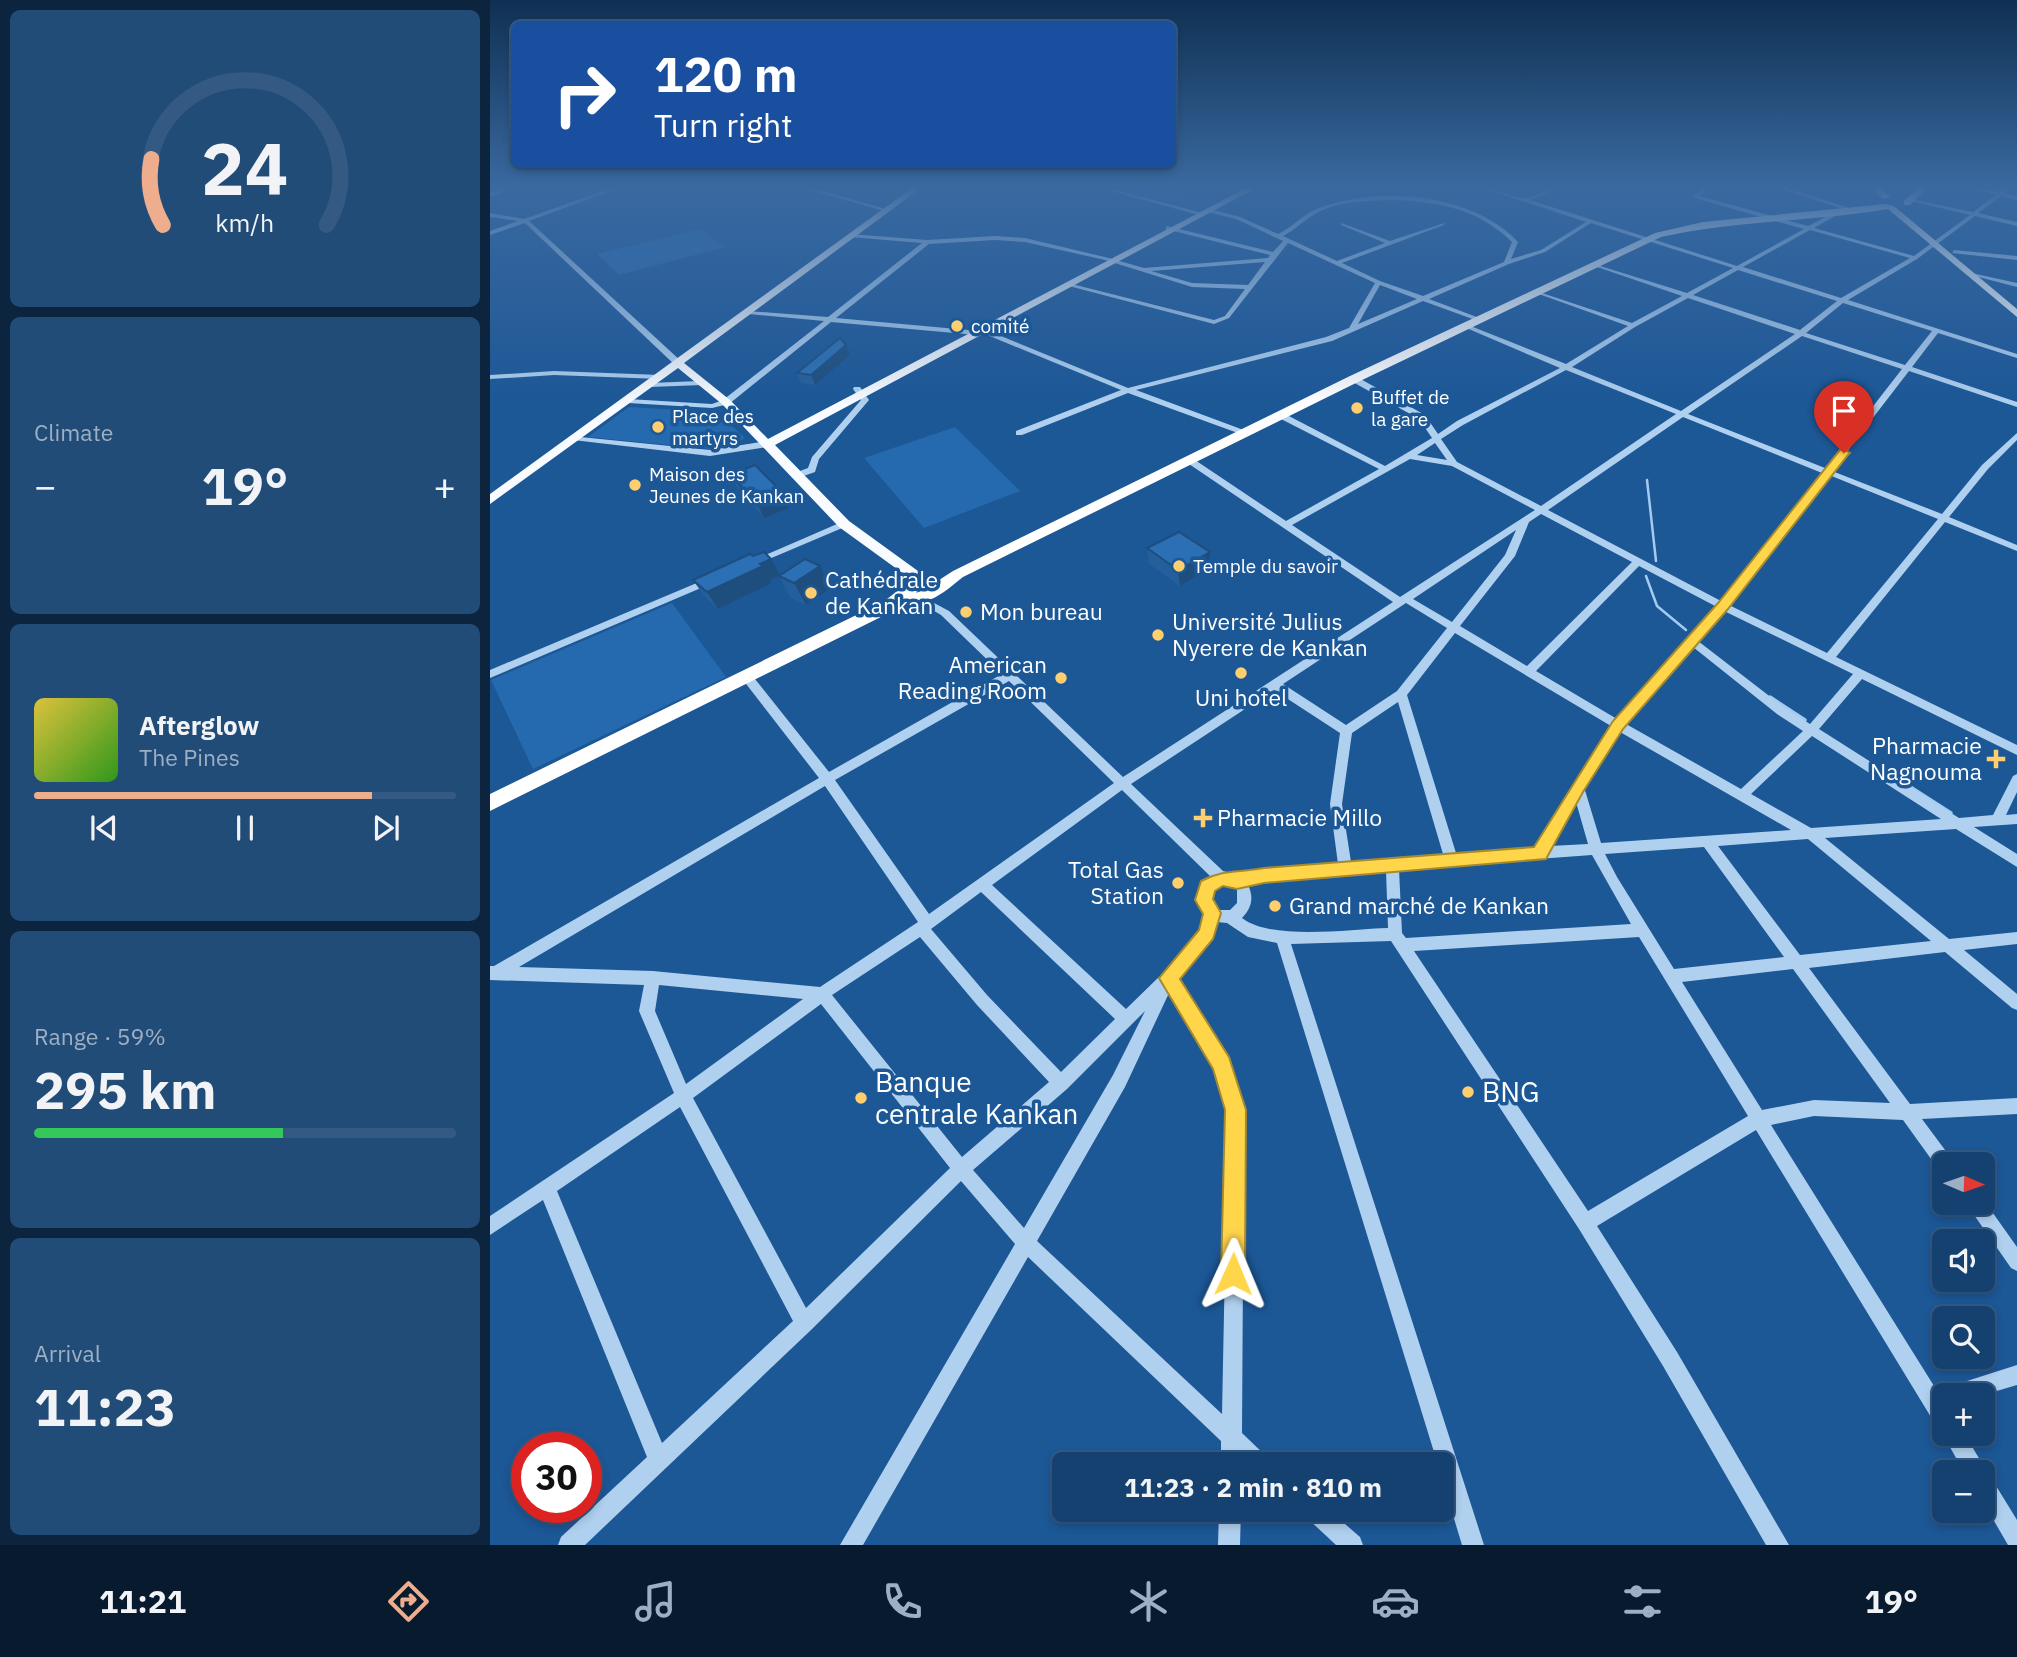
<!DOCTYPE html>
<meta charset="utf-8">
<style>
body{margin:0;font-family:"IBM Plex Sans",sans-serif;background:#224c78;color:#f1f3f6;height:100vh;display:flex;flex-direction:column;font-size:26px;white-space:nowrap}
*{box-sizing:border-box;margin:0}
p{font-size:23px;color:#9dafc3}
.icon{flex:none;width:38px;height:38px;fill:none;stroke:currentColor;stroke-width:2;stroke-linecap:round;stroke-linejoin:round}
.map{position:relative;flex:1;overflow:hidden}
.sheet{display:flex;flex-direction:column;gap:10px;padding:10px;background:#0c243e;width:490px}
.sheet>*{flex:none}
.banner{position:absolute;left:21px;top:21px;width:665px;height:147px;border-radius:10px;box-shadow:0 4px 10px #0003,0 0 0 2px #345a83;background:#1a4fa0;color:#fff;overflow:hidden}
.needle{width:46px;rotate:92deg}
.fabs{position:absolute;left:1442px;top:1152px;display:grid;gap:14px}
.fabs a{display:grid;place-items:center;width:63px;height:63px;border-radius:10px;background:#154170;box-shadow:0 4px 10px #0003,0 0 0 2px #345a83;font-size:35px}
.speed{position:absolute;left:21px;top:1432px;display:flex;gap:14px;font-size:35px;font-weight:700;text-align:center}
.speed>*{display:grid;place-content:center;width:91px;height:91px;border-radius:50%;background:#154170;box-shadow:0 4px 10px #0003,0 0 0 2px #345a83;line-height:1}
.speed .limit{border:10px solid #d22;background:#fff;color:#111}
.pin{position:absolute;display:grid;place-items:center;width:60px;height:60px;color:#fff;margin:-72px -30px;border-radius:50% 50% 50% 0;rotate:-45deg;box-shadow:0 0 7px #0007}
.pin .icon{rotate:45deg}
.me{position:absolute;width:77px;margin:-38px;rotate:1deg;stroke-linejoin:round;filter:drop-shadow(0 0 5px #0008)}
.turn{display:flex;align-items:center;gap:24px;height:147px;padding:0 28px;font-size:32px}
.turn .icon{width:91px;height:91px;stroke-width:2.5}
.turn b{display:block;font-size:49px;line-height:60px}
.big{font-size:52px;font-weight:700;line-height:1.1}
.sheet .widget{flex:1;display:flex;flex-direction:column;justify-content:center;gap:10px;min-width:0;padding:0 24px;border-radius:10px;background:#224c78}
.sheet .dial{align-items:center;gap:0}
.dial svg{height:182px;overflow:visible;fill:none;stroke:#345a83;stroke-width:7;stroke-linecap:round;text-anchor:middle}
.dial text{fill:#f1f3f6;stroke:none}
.song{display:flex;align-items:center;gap:21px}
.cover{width:84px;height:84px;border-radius:10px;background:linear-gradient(135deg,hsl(50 70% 55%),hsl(110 70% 35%))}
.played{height:7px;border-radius:4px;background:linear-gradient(90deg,#eead8d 80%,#345a83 80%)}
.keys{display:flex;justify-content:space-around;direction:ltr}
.heat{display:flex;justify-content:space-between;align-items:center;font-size:38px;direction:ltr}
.charge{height:10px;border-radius:5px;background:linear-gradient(90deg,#34c759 59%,#345a83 0)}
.trip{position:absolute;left:562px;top:1452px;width:402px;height:70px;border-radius:10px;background:#154170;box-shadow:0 4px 10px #0003,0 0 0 2px #345a83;font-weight:700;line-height:70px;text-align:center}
.dock{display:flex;height:112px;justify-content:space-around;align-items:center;background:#081a2d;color:#9dafc3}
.dock .icon{width:49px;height:49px}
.dock .selected{color:#eead8d}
.dock b{font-size:32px;color:#f1f3f6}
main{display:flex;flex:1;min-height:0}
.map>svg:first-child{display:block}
.green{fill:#256aaf}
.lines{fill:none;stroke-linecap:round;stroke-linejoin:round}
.stream-far1{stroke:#a3cbf1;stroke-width:2.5}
.stream{stroke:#a3cbf1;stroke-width:3.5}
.minor{fill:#b0d0ef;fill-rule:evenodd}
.major{fill:#f8fbff;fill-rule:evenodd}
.highway{fill:#fff;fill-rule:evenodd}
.wall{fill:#255f9b}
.shaded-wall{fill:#1e4e7e}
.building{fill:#2b6fb4;stroke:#1e4e7e;stroke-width:2}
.route{fill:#ffd54a;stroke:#a68a30;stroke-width:2}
.poi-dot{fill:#ffce6e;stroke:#1c5796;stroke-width:2.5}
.labels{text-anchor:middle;stroke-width:7;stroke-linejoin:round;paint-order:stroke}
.far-poi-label{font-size:19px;fill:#fff;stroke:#1c5796;text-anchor:start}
.poi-label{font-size:23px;fill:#fff;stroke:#1c5796;text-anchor:start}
.near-poi-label{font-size:28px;fill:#fff;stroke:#1c5796;text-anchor:start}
</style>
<main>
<section class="sheet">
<div class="widget dial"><svg viewBox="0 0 100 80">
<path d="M14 69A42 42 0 1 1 86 69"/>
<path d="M14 69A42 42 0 0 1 9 40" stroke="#eead8d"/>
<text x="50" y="56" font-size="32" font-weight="700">24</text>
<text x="50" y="72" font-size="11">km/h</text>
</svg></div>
<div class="widget"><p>Climate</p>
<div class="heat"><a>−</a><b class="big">19°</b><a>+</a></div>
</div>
<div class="widget">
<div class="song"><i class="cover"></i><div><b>Afterglow</b><p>The Pines</p></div></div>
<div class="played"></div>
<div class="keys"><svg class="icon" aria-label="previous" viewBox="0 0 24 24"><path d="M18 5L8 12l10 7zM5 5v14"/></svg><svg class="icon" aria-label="pause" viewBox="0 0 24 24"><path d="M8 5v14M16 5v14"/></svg><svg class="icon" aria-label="next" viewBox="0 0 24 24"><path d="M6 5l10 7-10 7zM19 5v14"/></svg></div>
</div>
<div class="widget"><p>Range · 59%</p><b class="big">295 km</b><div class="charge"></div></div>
<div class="widget"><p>Arrival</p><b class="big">11:23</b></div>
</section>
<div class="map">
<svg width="1527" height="1545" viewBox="0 0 1527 1545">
<rect width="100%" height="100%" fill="#1c5796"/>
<g class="green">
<polygon points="627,188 709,188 682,202"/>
<polygon points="210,229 235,247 129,275 107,254"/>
<polygon points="139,407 227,412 255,438 242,446 221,449 98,437"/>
<polygon points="465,427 530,491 434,528 374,458"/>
<polygon points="182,603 236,677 43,769 1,680"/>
</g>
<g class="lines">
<g class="stream-far1">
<polyline points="1157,480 1166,561"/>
<polyline points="1156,576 1167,606 1196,630"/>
</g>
<g class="stream">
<polyline points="1280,697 1315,720"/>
<polyline points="1397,772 1461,813"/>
</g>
<g class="minor">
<polygon points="13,188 21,188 0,197 0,193"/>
<polygon points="121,188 129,188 39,221 192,362 192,366 186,366 35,223 0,235 0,231 28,221 0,217 0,213 34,219"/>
<polygon points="313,188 323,188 399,210 394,211"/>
<polygon points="609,188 619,188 716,214 713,216"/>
<polygon points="915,188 920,188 917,191"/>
<path d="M 993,188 C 1007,188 1025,200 1037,198 C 1048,196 1057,188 1069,188 L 1040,200 L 1247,266 L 1314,229 L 1204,198 L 1204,196 L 1213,188 L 1219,188 L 1210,196 L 1318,226 L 1343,213 L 1347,213 L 1347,215 L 1324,228 L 1424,256 L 1480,215 L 1421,201 L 1421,199 L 1483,212 L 1506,195 L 1481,188 L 1492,188 L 1510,192 L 1515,188 L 1521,188 L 1515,194 L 1527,196 L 1527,200 L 1512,196 L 1488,213 L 1527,222 L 1527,226 L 1485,216 L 1427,259 L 1358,300 L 1527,354 L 1527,358 L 1448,333 L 1422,367 L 1527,402 L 1527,407 L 1419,371 L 1342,471 L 1452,514 L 1492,465 L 1527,433 L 1527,440 L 1498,469 L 1459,517 L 1527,545 L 1527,551 L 1455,522 L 1346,657 L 1527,745 L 1527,755 L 1372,679 L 1329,729 L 1469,818 L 1503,815 L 1523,776 L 1527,774 L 1527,792 L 1516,815 L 1527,814 L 1527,824 L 1484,827 L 1527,854 L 1527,867 L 1466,829 L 1335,838 L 1459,939 L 1527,932 L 1527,944 L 1474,950 L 1527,994 L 1527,1010 L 1522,1008 L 1455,952 L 1319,968 L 1420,1104 L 1527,1098 L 1527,1114 L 1432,1119 L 1461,1158 L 1463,1164 L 1454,1164 L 1454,1172 L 1449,1170 L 1413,1120 L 1324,1116 L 1281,1125 L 1454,1402 L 1454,1433 L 1474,1433 L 1493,1465 L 1496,1474 L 1500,1476 L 1527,1520 L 1527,1545 L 1518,1545 L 1493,1502 L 1493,1472 L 1474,1472 L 1452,1433 L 1453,1430 L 1447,1427 L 1266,1130 L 1107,1226 L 1187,1352 L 1299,1545 L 1276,1545 L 1173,1366 L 1089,1229 L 901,941 L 801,944 L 994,1545 L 972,1545 L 952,1479 L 952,1465 L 948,1465 L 787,943 L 758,937 L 737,923 L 727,922 L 722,939 L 687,979 L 738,1059 L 754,1110 L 752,1433 L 778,1458 L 781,1465 L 756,1465 L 751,1460 L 751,1465 L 731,1465 L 731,1441 L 538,1257 L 373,1545 L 350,1545 L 525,1244 L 471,1181 L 321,1330 L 95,1545 L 68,1545 L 71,1537 L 157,1457 L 53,1200 L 0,1235 L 0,1216 L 184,1093 L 149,1011 L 154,985 L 0,980 L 0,966 L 4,966 L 329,778 L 253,680 L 251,677 L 253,674 L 261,674 L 339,772 L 512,674 L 451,615 L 424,599 L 425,597 L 433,597 L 459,611 L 633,777 L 903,602 L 696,462 L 696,458 L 702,458 L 796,521 L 889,469 L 789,418 L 789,414 L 795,414 L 895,466 L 942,438 L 929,419 L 861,381 L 861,377 L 867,377 L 935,415 L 948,434 L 967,421 L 1070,368 L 974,327 L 974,325 L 978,325 L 1076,364 L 1138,326 L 1046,293 L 1046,291 L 1142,323 L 1192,296 L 1104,266 L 1104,264 L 1197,293 L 1243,268 L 1101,223 L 1055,252 L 1019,264 L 939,299 L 992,319 L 992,321 L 988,321 L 933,301 L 842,341 L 646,390 L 759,432 L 759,436 L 756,436 L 638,393 L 532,435 L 526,435 L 526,431 L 631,390 L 490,332 L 489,334 L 487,335 L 341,322 L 239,404 L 222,408 L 138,403 L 134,401 L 138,399 L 222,404 L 233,400 L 334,321 L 259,314 L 257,313 L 257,311 L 338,317 L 432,243 L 359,237 L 361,234 L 437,240 L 505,236 L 535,238 L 619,258 L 654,268 L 778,258 L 780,255 L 675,229 L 677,226 L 783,252 L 793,241 L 746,219 L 718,212 L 720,209 L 750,217 L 788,234 C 803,227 814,213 829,208 C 889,185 983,193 1028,242 L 1021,259 L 1051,250 L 1096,222 ZM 907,200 C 953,203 988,209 1022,242 L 1014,262 L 933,296 L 890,281 L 852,263 L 954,225 L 954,223 L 900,241 L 851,223 L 851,225 L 895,243 L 847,261 L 793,236 C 805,230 814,220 825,214 C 849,200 881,201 907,200 ZM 1320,230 L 1420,258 L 1351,298 L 1253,267 ZM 505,240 L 535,242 L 615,260 L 702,287 L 755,289 L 735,316 L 724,320 L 578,283 L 575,285 L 724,324 L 739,318 L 798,243 L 885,283 L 859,328 L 836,337 L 638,388 L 484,325 L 482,326 L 482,328 L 489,331 L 346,318 L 439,244 ZM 775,262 L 758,285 L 702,283 L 661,271 ZM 1248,270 L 1347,301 L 1310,330 L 1203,295 ZM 890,285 L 927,299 L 868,324 ZM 1198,298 L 1305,334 L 1191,411 L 1082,367 L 1145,327 ZM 1353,303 L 1442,331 L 1415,365 L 1316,333 ZM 1312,336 L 1412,369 L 1335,468 L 1198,414 ZM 1076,370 L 1186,414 L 1051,506 L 967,462 L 951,439 L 973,425 ZM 1193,417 L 1332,473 L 1231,601 L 1058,510 ZM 945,443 L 957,460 L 927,455 ZM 920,459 L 962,466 L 1045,510 L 910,597 L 802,525 ZM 1339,475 L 1448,519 L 1337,653 L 1239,605 ZM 1051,514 L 1142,562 L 1037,666 L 970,626 L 1025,556 L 1039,522 ZM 1026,530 L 1015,555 L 962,622 L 923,599 ZM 1149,566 L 1227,607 L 1127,719 L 1046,671 ZM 916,603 L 957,628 L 907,691 L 856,725 L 793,684 ZM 1234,611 L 1363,674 L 1320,724 L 1295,708 L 1208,641 ZM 965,633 L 1121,726 L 1084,784 L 1046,847 L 966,853 L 917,695 ZM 1203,647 L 1287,714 L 1313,731 L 1251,789 L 1136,724 ZM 519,681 L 624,783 L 439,914 L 345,780 ZM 784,690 L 850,733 L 840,804 L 848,864 L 774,870 L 749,875 L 733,871 L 641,784 ZM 908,702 L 953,854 L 861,862 L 852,804 L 862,733 ZM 1130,732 L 1301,830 L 1111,843 L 1094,787 ZM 1322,736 L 1451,819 L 1321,828 L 1261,794 ZM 335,786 L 428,922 L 330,987 L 163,971 L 29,967 ZM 632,790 L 720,876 C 706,887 706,900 715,914 L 711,931 L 673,973 L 636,1009 L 502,885 ZM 1086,802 L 1098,844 L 1060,846 ZM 1318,839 L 1441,941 L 1310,955 L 1228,846 ZM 1214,847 L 1294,957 L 1184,969 L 1127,877 L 1115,854 ZM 1102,855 L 1141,924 L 916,938 L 912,933 L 909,869 ZM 896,871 L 898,928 C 860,929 781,941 752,918 C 762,908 764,897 758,885 ZM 730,883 L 739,883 L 747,890 L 747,903 L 740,910 L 730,910 L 723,903 L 723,890 ZM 491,892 L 625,1019 L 571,1072 L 497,995 L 441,929 ZM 430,937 L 487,1005 L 559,1082 L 472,1157 L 342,995 ZM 1149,937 L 1258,1116 L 1098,1211 L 924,951 ZM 1303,969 L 1400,1103 L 1324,1100 L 1272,1110 L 1192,982 ZM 169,985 L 313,999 L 196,1084 L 165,1011 ZM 679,993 L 725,1069 L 738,1110 L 732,1414 L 547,1241 L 635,1087 ZM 331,1004 L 460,1168 L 316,1308 L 203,1098 ZM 655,1011 L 623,1075 L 534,1228 L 483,1170 L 577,1089 ZM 190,1107 L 303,1321 L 172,1443 L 67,1191 Z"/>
<polygon points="1288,188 1297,188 1368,211 1363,212"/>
<polygon points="1464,250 1527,256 1527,260 1462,253"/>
<polygon points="1477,272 1527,283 1527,287 1477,274"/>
<polygon points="64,371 171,375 175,377 171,379 64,375 0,379 0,375"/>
<polygon points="209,381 213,383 212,385 160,387 156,385 160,383"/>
<polygon points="364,387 370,387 379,400 329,459 325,472 308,478 302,478 302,474 318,468 322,457 371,400 363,389"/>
<polygon points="80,436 220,450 278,441 282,444 278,447 220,456 83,440 79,438"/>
<polygon points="354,521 357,522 357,526 267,564 261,564 259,562"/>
<polygon points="221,577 225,578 225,582 0,678 0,670"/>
<polygon points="1493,1199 1527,1247 1527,1271 1521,1268 1475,1202 1493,1202"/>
<polygon points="1527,1365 1527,1385 1493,1395 1454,1395 1454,1400 1452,1395 1455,1388"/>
<polygon points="729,1510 751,1510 750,1545 728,1545"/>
<polygon points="813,1510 839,1510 870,1537 873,1545 846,1545 816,1517"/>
</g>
<polygon class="major" points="422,188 431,188 194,363 240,400 278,439 756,188 766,188 285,445 359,521 439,579 439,585 429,585 349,527 232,404 188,368 0,504 0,494"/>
<g class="highway">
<polygon points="1381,188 1391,188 1400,197 1393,199"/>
<polygon points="1428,188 1437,188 1420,205 1414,205 1414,201"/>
<path d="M 1396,204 L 1404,206 L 1527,309 L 1527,317 L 1398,209 C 1322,222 1245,220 1171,237 L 868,382 L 473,577 C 455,591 440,607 416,601 L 405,610 L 0,811 L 0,794 L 393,602 C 410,590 425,571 446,582 L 463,571 L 860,376 L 1165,233 L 1213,222 ZM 430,589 L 435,588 L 436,589 L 426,593 Z"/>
</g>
</g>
<g class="wall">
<polygon points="360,355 325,385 311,383 307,373"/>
<polygon points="240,475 299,508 274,518 249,491"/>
<polygon points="657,548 720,568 690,586 659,564"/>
<polygon points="263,556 282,583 228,609 214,596 203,580"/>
<polygon points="330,566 341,588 316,605 301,598 289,576"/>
</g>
<g class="shaded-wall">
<polygon points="356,345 360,355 325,385 321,375"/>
<polygon points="291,491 299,508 274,518 266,501"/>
<polygon points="720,552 720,568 690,586 688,570"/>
<polygon points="281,559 290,575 280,580 282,583 228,609 217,592"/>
<polygon points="330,566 341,588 316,605 304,583"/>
</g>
<g class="building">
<polygon points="350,338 356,345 321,375 307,373"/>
<polygon points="265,465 291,491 266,501 240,475"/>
<polygon points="689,532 720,552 688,570 657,548"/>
<polygon points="274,552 281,559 270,564 273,566 217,592 203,580 260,554 263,556"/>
<polygon points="315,559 330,566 304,583 289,576"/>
</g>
<linearGradient id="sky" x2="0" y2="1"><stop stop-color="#0f3052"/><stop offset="0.46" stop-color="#3a69a0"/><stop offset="1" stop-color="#3a69a0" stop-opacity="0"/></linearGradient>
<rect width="1527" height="405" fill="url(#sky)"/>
<path class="route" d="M 1354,449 L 1360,453 L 1358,455 L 1238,609 L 1133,729 L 1093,792 L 1056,859 L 774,883 L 747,889 L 733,886 L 725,891 L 723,899 L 731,913 L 723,939 L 690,979 L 739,1057 L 756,1110 L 755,1274 L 752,1283 L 743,1286 L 735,1283 L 731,1274 L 735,1110 L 723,1069 L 669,978 L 709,930 L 713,914 L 705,900 L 711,881 C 733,869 749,873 774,868 L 1044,847 L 1123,721 L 1228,603 L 1350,450 Z"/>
<g class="poi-dot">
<circle cx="467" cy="326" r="7"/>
<circle cx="867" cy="408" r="7"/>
<circle cx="168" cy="427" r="7"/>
<circle cx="145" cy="485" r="7"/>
<circle cx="689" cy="566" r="7"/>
<circle cx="321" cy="593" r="7"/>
<circle cx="476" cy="612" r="7"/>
<circle cx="668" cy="635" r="7"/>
<circle cx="751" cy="673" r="7"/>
<circle cx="571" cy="678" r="7"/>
<path d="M1502.5 748.5h7v7h7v7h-7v7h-7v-7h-7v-7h7z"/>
<path d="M709.5 807.5h7v7h7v7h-7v7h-7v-7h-7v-7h7z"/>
<circle cx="688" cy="883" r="7"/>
<circle cx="785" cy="906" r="7"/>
<circle cx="978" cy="1092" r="7"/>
<circle cx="371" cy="1098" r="7"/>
</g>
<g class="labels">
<g class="far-poi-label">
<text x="481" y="333">comité</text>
<text x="881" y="404">Buffet de<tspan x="881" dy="22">la gare</tspan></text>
<text x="182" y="423">Place des<tspan x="182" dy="22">martyrs</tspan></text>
<text x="159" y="481">Maison des<tspan x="159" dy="22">Jeunes de Kankan</tspan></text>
<text x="703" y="573">Temple du savoir</text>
</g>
<g class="poi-label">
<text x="335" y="588">Cathédrale<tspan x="335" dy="26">de Kankan</tspan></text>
<text x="490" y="620">Mon bureau</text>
<text x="682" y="630">Université Julius<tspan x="682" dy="26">Nyerere de Kankan</tspan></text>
<text x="557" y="673" text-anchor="end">American<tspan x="557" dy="26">Reading Room</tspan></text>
<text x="751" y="706" text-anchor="middle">Uni hotel</text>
<text x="1492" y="754" text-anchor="end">Pharmacie<tspan x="1492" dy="26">Nagnouma</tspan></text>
<text x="727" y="826">Pharmacie Millo</text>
<text x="674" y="878" text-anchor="end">Total Gas<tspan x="674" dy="26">Station</tspan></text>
<text x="799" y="914">Grand marché de Kankan</text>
</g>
<g class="near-poi-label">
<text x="385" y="1092">Banque<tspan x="385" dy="32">centrale Kankan</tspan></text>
<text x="992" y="1102">BNG</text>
</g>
</g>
</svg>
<div class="fabs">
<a><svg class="needle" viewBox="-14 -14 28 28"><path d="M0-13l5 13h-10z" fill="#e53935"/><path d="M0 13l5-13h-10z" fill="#9dafc3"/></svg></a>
<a><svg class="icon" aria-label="sound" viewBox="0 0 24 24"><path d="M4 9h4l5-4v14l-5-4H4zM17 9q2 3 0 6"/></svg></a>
<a><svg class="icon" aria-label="search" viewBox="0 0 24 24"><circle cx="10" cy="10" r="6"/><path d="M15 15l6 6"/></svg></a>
<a>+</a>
<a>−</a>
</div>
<div class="speed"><div class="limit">30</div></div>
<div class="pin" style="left:1354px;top:453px;background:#d93025"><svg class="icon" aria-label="arrive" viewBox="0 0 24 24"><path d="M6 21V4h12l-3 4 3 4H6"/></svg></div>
<svg class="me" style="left:743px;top:1274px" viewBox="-20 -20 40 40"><path d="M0-17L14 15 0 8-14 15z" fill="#ffd54a" stroke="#fff" stroke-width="4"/></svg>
<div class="trip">11:23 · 2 min · 810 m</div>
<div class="banner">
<div class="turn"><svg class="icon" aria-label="right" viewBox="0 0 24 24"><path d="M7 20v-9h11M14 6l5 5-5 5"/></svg><div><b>120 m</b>Turn right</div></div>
</div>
</div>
</main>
<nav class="dock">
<b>11:21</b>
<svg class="icon selected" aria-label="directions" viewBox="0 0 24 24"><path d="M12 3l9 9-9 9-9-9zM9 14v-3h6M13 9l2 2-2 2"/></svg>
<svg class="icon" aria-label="music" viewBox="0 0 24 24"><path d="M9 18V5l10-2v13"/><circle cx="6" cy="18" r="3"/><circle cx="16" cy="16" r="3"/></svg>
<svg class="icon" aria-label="phone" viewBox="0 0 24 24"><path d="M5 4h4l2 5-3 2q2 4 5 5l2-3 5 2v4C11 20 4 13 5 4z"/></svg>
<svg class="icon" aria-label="climate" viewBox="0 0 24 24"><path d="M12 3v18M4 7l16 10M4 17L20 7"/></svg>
<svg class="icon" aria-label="car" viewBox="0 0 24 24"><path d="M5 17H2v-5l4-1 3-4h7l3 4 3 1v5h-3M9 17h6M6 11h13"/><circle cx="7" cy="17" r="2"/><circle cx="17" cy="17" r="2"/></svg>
<svg class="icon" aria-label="filters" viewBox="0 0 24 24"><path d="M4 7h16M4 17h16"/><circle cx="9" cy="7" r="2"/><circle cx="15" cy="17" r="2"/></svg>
<b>19°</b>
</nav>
